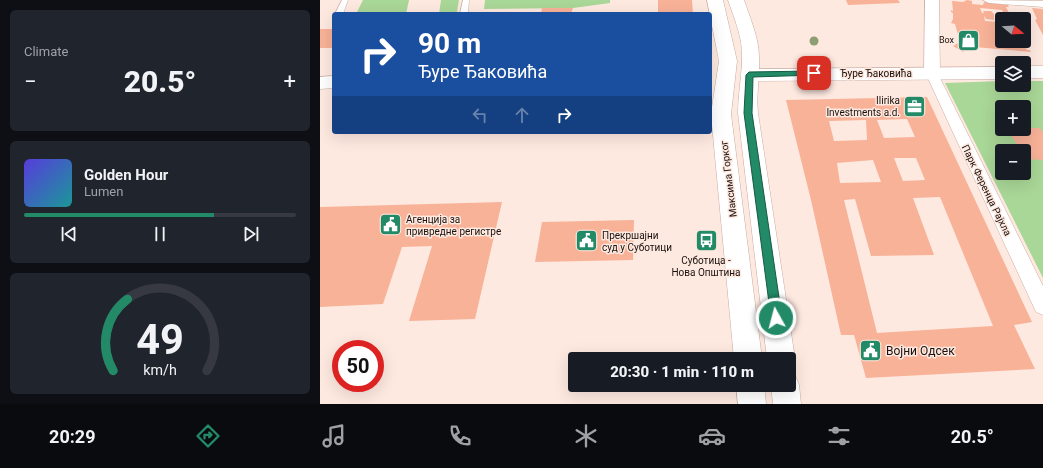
<!DOCTYPE html>
<meta charset="utf-8">
<style>
body{margin:0;font-family:Roboto,sans-serif;background:#20242c;color:#f1f3f6;height:100vh;display:flex;flex-direction:column;font-size:15px;white-space:nowrap}
*{box-sizing:border-box;margin:0}
p{font-size:13px;color:#9ea1a6}
.icon{flex:none;width:22px;height:22px;fill:none;stroke:currentColor;stroke-width:2;stroke-linecap:round;stroke-linejoin:round}
.map{position:relative;flex:1;overflow:hidden}
.panel{display:flex;flex-direction:column;gap:10px;padding:10px;background:#0d0f14;width:320px}
.panel>*{flex:none}
.banner{position:absolute;left:12px;top:12px;width:380px;height:122px;border-radius:4px;box-shadow:0 4px 16px #0002;background:#1a4fa0;color:#fff;overflow:hidden}
.needle{width:26px;rotate:108deg}
.buttons{position:absolute;left:675px;top:12px;display:grid;gap:8px}
.buttons a{display:grid;place-items:center;width:36px;height:36px;border-radius:4px;background:#171b24;box-shadow:0 4px 16px #0002;font-size:20px}
.speed{position:absolute;left:12px;top:340px;display:flex;gap:8px;font-size:20px;font-weight:700;text-align:center}
.speed>*{display:grid;place-content:center;width:52px;height:52px;border-radius:50%;background:#171b24;box-shadow:0 4px 16px #0002;line-height:1}
.speed .limit{border:6px solid #d22;background:#fff;color:#111}
.pin{position:absolute;display:grid;place-items:center;width:34px;height:34px;color:#fff;margin:-17px;border-radius:8px;box-shadow:0 2px 6px #0006}
.me{position:absolute;width:44px;margin:-22px;rotate:353deg;stroke-linejoin:round;filter:drop-shadow(0 0 3px #0008)}
.turn{display:flex;align-items:center;gap:14px;height:84px;padding:0 20px;font-size:18px}
.turn .icon{width:52px;height:52px;stroke-width:2.5}
.turn b{display:block;font-size:28px;line-height:34px}
.lanes{display:flex;align-items:center;height:38px;padding:0 20px;background:#0003;justify-content:center;gap:20px;direction:ltr}
.lanes .off{opacity:.35}
.big{font-size:30px;font-weight:800;line-height:1.1}
.panel .widget{flex:1;display:flex;flex-direction:column;justify-content:center;gap:6px;min-width:0;padding:0 14px;border-radius:6px;background:#20242c}
.panel .dial{align-items:center;gap:0}
.dial svg{height:104px;overflow:visible;fill:none;stroke:#363941;stroke-width:7;stroke-linecap:round;text-anchor:middle}
.dial text{fill:#f1f3f6;stroke:none}
.song{display:flex;align-items:center;gap:12px}
.cover{width:48px;height:48px;border-radius:6px;background:linear-gradient(135deg,hsl(250 70% 55%),hsl(180 70% 35%))}
.played{height:4px;border-radius:2px;background:linear-gradient(90deg,#228a67 70%,#363941 70%)}
.keys{display:flex;justify-content:space-around;direction:ltr}
.heat{display:flex;justify-content:space-between;align-items:center;font-size:22px;direction:ltr}
.trip{position:absolute;left:248px;top:352px;width:228px;height:40px;border-radius:4px;background:#171b24;box-shadow:0 4px 16px #0002;font-weight:800;line-height:40px;text-align:center}
.dock{display:flex;height:64px;justify-content:space-around;align-items:center;background:#090b0e;color:#9ea1a6}
.dock .icon{width:28px;height:28px}
.dock .selected{color:#228a67}
.dock b{font-size:18px;color:#f1f3f6}
main{display:flex;flex:1;min-height:0}
.map>svg:first-child{display:block}
.green{fill:#a9d797;fill-rule:evenodd}
.building{fill:#f8b298;fill-rule:evenodd}
.lines{fill:none;stroke-linecap:round;stroke-linejoin:round}
.service-casing{stroke:#c6ada3;stroke-width:1}
.pedestrian-casing{stroke:#c6ada3;stroke-width:1}
.minor-casing{stroke:#c6ada3;stroke-width:1}
.tertiary-casing{stroke:#c6ada3;stroke-width:1}
.secondary-casing{stroke:#c6ada3;stroke-width:1}
.service{fill:#fff;fill-rule:evenodd}
.pedestrian{fill:#fff;fill-rule:evenodd}
.minor{fill:#fff;fill-rule:evenodd}
.tertiary{fill:#fff;fill-rule:evenodd}
.secondary{fill:#fff;fill-rule:evenodd}
.tree{fill:#8d9e73}
.route{fill:#228a67;stroke:#165a43}
.labels{text-anchor:middle;stroke-width:3;stroke-linejoin:round;paint-order:stroke}
.far-poi-label{font-size:9px;fill:#19110d;stroke:#fee9e0;text-anchor:end}
.street-label{font-size:10px;fill:#19110d;stroke:#fee9e0}
.poi-label{font-size:10px;fill:#19110d;stroke:#fee9e0;text-anchor:start}
.near-poi-label{font-size:12px;fill:#19110d;stroke:#fee9e0;text-anchor:start}
</style>
<main>
<section class="panel">
<div class="widget"><p>Climate</p>
<div class="heat"><a>−</a><b class="big">20.5°</b><a>+</a></div>
</div>
<div class="widget">
<div class="song"><i class="cover"></i><div><b>Golden Hour</b><p>Lumen</p></div></div>
<div class="played"></div>
<div class="keys"><svg class="icon" aria-label="previous" viewBox="0 0 24 24"><path d="M18 5L8 12l10 7zM5 5v14"/></svg><svg class="icon" aria-label="pause" viewBox="0 0 24 24"><path d="M8 5v14M16 5v14"/></svg><svg class="icon" aria-label="next" viewBox="0 0 24 24"><path d="M6 5l10 7-10 7zM19 5v14"/></svg></div>
</div>
<div class="widget dial"><svg viewBox="0 0 100 80">
<path d="M14 69A42 42 0 1 1 86 69"/>
<path d="M14 69A42 42 0 0 1 25 14" stroke="#228a67"/>
<text x="50" y="56" font-size="32" font-weight="700">49</text>
<text x="50" y="72" font-size="11">km/h</text>
</svg></div>
</section>
<div class="map">
<svg width="723" height="404" viewBox="0 0 723 404">
<rect width="100%" height="100%" fill="#fee9e0"/>
<g class="green">
<polygon points="43,0 89,0 86,14 36,14"/>
<polygon points="121,0 139,0 137,12 119,14"/>
<polygon points="165,0 290,0 290,3 253,8 164,9"/>
<path d="M 682,81 L 682,85 L 704,85 L 704,81 L 723,81 L 723,278 L 625,83 ZM 682,107 L 704,107 L 704,129 L 682,129 ZM 682,151 L 704,151 L 704,173 L 682,173 Z"/>
</g>
<g class="building">
<polygon points="338,0 372,0 373,14 338,14"/>
<polygon points="526,0 578,0 580,3 528,5"/>
<polygon points="647,0 652,1 652,4 663,5 664,2 688,5 689,7 686,7 690,15 684,14 682,10 660,8 662,13 664,13 663,11 671,11 674,14 674,20 666,19 664,16 665,21 682,22 682,41 703,41 707,50 710,50 711,52 654,47 639,38 635,24 631,23 633,19 633,13 631,12 631,10 633,11 632,1 643,2"/>
<polygon points="222,8 253,8 251,14 221,14"/>
<polygon points="712,8 723,9 723,35 715,20 717,19"/>
<rect x="0" y="29" width="14" height="19"/>
<polygon points="638,43 648,48 643,52 633,46"/>
<path d="M 607,97 L 712,322 L 694,325 L 715,369 L 546,378 L 534,335 L 521,335 L 491,200 L 466,100 ZM 587,119 L 595,137 L 564,138 L 557,120 ZM 546,120 L 547,140 L 514,141 L 509,121 ZM 574,158 L 596,158 L 605,180 L 583,181 ZM 553,160 L 561,182 L 520,183 L 517,163 ZM 620,197 L 673,326 L 557,333 L 524,200 L 535,199 L 551,256 L 614,255 L 593,198 Z"/>
<polygon points="704,128 720,128 723,133 723,160 706,159 704,151 701,151 687,129 704,129"/>
<polygon points="182,202 155,319 89,321 112,246 82,247 63,304 0,307 0,207"/>
<polygon points="314,220 313,260 215,262 222,222"/>
</g>
<g class="lines">
<defs>
<g id="service">
<polygon points="22,0 28,0 23,14 15,14"/>
<polygon points="143,0 149,0 148,14 140,14"/>
</g>
<g id="pedestrian">
<polygon points="663,0 723,1 723,7 669,3"/>
<polygon points="612,70 617,71 618,74 723,286 723,315 716,312 606,74 607,71"/>
</g>
<polygon id="minor" points="605,0 619,0 620,74 618,78 612,80 606,78 604,74"/>
<g id="tertiary">
<rect x="704" y="66" width="19" height="12"/>
<polygon points="682,67 682,79 429,81 423,79 420,75 423,71 429,69"/>
</g>
<g id="secondary">
<polygon points="387,0 403,0 417,61 411,114 442,359 414,359 391,114 399,61"/>
<path d="M 408,0 L 424,0 C 430,18 439,38 439,57 C 440,76 436,94 438,113 L 475,359 L 469,369 L 469,359 L 447,359 L 418,113 C 418,94 422,76 422,57 C 423,38 414,18 408,0 Z"/>
<polygon points="14,76 14,88 0,89 0,77"/>
<polygon points="469,373 475,375 479,385 481,404 453,404 451,385 469,385"/>
<polygon points="416,385 444,385 446,404 418,404"/>
</g>
</defs>
<use href="#service" class="service-casing"/>
<use href="#pedestrian" class="pedestrian-casing"/>
<use href="#minor" class="minor-casing"/>
<use href="#tertiary" class="tertiary-casing"/>
<use href="#secondary" class="secondary-casing"/>
<use href="#service" class="service"/>
<use href="#pedestrian" class="pedestrian"/>
<use href="#minor" class="minor"/>
<use href="#tertiary" class="tertiary"/>
<use href="#secondary" class="secondary"/>
</g>
<circle class="tree" cx="494" cy="41" r="4.5"/>
<polygon class="route" points="494,71 496,72 496,75 433,77 432,113 462,318 460,321 456,323 452,321 451,318 424,113 426,75 429,72"/>
<defs>
<symbol id="shop-square" viewBox="-11 -11 22 22"><rect x="-9" y="-9" width="18" height="18" rx="4" fill="#228a67" stroke="#fee9e0"/><path d="M-5-2.5h2.3a2.7 3.5 0 0 1 5.4 0H5L5.5 6h-11ZM-1.5-2.5h3a1.5 2.3 0 0 0-3 0Z" fill="#fff"/></symbol>
<symbol id="office-square" viewBox="-11 -11 22 22"><rect x="-9" y="-9" width="18" height="18" rx="4" fill="#228a67" stroke="#fee9e0"/><path d="M-6-3h4V-5.5h4V-3h4V5H-6ZM-1-4.5V-3h2v-1.5ZM-6 0V1H6V0Z" fill="#fff"/></symbol>
<symbol id="civic-square" viewBox="-11 -11 22 22"><rect x="-9" y="-9" width="18" height="18" rx="4" fill="#228a67" stroke="#fee9e0"/><path d="M-.6-6.5H3V-4.5H.6V-3L4-1V1h2V6H-6V1h2V-1L-.6-3ZM-1.2 2.5V6h2.4V2.5Z" fill="#fff"/></symbol>
<symbol id="bus-square" viewBox="-11 -11 22 22"><rect x="-9" y="-9" width="18" height="18" rx="4" fill="#228a67" stroke="#fee9e0"/><path d="M-5-6H5V4H4V6H2V4H-2V6H-4V4H-5ZM-3.5-4V0h7V-4ZM-3.5 1.2v1.5H-2V1.2ZM2 1.2v1.5H3.5V1.2Z" fill="#fff"/></symbol>
</defs>
<g fill-rule="evenodd">
<use href="#shop-square" x="636" y="28" width="25" height="25"/>
<use href="#office-square" x="582" y="94" width="25" height="25"/>
<use href="#civic-square" x="58" y="212" width="25" height="25"/>
<use href="#bus-square" x="374" y="228" width="25" height="25"/>
<use href="#civic-square" x="254" y="228" width="25" height="25"/>
<use href="#civic-square" x="538" y="338" width="25" height="25"/>
</g>
<g class="labels">
<g class="far-poi-label">
<text x="634" y="43">Box</text>
</g>
<g class="street-label">
<text x="556" y="77">Ђуре Ђаковића</text>
<text transform="translate(408 179) rotate(-97)" y="4">Максима Горког</text>
<text transform="translate(667 190) rotate(64)" y="4">Парк Ференца Рајхла</text>
</g>
<g class="poi-label">
<text x="580" y="104" text-anchor="end">Ilirika<tspan x="580" dy="12">Investments a.d.</tspan></text>
<text x="86" y="223">Агенција за<tspan x="86" dy="12">привредне регистре</tspan></text>
<text x="282" y="239">Прекршајни<tspan x="282" dy="12">суд у Суботици</tspan></text>
<text x="386" y="264" text-anchor="middle">Суботица -<tspan x="386" dy="12">Нова Општина</tspan></text>
</g>
<g class="near-poi-label">
<text x="566" y="355">Војни Одсек</text>
</g>
</g>
</svg>
<div class="buttons">
<a><svg class="needle" viewBox="-14 -14 28 28"><path d="M0-13l5 13h-10z" fill="#e53935"/><path d="M0 13l5-13h-10z" fill="#9ea1a6"/></svg></a>
<a><svg class="icon" aria-label="layers" viewBox="0 0 24 24"><path d="M12 4l9 5-9 5-9-5zM3 14l9 5 9-5"/></svg></a>
<a>+</a>
<a>−</a>
</div>
<div class="speed"><div class="limit">50</div></div>
<div class="pin" style="left:494px;top:73px;background:#d93025"><svg class="icon" aria-label="arrive" viewBox="0 0 24 24"><path d="M6 21V4h12l-3 4 3 4H6"/></svg></div>
<svg class="me" style="left:456px;top:318px" viewBox="-20 -20 40 40"><circle r="17" fill="#228a67" stroke="#fff" stroke-width="3"/><path d="M0-11L8 9 0 5-8 9z" fill="#fff"/></svg>
<div class="trip">20:30 · 1 min · 110 m</div>
<div class="banner">
<div class="turn"><svg class="icon" aria-label="right" viewBox="0 0 24 24"><path d="M7 20v-9h11M14 6l5 5-5 5"/></svg><div><b>90 m</b>Ђуре Ђаковића</div></div>
<div class="lanes"><svg class="icon off" aria-label="left" viewBox="0 0 24 24"><path d="M17 20v-9H6M10 6l-5 5 5 5"/></svg><svg class="icon off" aria-label="ahead" viewBox="0 0 24 24"><path d="M12 20V5M6 11l6-6 6 6"/></svg><svg class="icon" aria-label="right" viewBox="0 0 24 24"><path d="M7 20v-9h11M14 6l5 5-5 5"/></svg></div>
</div>
</div>
</main>
<nav class="dock">
<b>20:29</b>
<svg class="icon selected" aria-label="directions" viewBox="0 0 24 24"><path d="M12 3l9 9-9 9-9-9zM9 14v-3h6M13 9l2 2-2 2"/></svg>
<svg class="icon" aria-label="music" viewBox="0 0 24 24"><path d="M9 18V5l10-2v13"/><circle cx="6" cy="18" r="3"/><circle cx="16" cy="16" r="3"/></svg>
<svg class="icon" aria-label="phone" viewBox="0 0 24 24"><path d="M5 4h4l2 5-3 2q2 4 5 5l2-3 5 2v4C11 20 4 13 5 4z"/></svg>
<svg class="icon" aria-label="climate" viewBox="0 0 24 24"><path d="M12 3v18M4 7l16 10M4 17L20 7"/></svg>
<svg class="icon" aria-label="car" viewBox="0 0 24 24"><path d="M5 17H2v-5l4-1 3-4h7l3 4 3 1v5h-3M9 17h6M6 11h13"/><circle cx="7" cy="17" r="2"/><circle cx="17" cy="17" r="2"/></svg>
<svg class="icon" aria-label="filters" viewBox="0 0 24 24"><path d="M4 7h16M4 17h16"/><circle cx="9" cy="7" r="2"/><circle cx="15" cy="17" r="2"/></svg>
<b>20.5°</b>
</nav>
